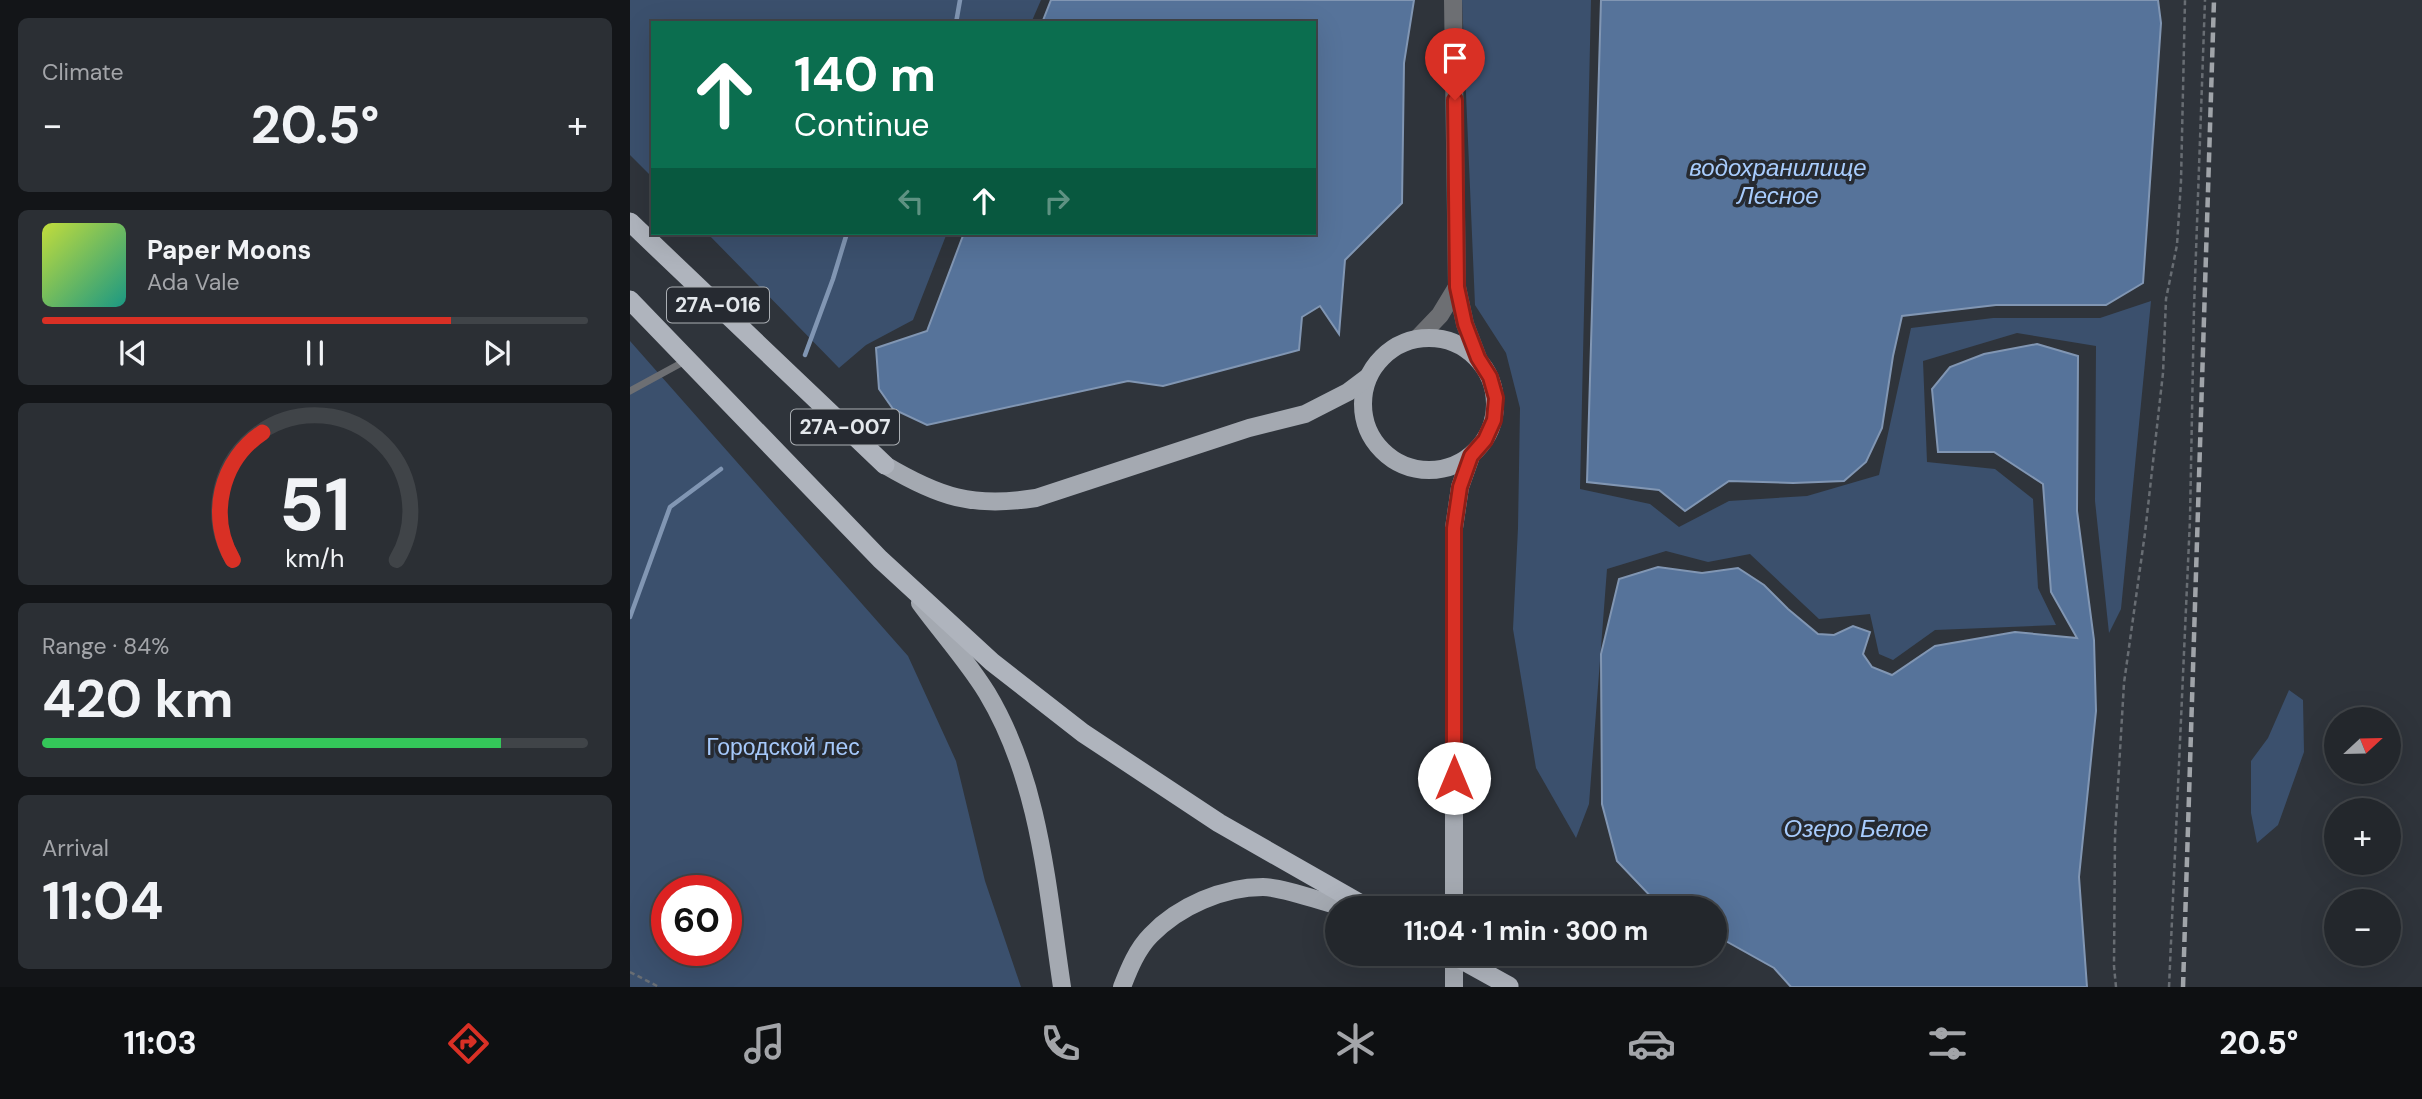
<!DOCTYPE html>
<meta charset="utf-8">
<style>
body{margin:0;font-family:"DM Sans",sans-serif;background:#2b2f34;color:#f1f3f6;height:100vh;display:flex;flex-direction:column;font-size:26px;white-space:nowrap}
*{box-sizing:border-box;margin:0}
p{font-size:23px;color:#a3a5a9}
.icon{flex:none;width:38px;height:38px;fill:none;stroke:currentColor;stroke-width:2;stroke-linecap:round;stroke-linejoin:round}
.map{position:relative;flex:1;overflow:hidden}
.details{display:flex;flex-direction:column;gap:18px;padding:18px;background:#131518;width:630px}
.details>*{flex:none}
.banner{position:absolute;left:21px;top:21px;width:665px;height:214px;border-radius:0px;box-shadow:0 7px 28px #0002,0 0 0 2px #404448;background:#0b6e4f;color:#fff;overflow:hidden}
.needle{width:46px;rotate:68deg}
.fabs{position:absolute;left:1694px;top:707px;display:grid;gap:14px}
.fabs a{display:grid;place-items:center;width:77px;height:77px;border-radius:50%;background:#23272c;box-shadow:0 7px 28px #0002,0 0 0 2px #404448;font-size:35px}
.speed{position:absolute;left:21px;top:875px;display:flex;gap:14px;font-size:35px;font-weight:700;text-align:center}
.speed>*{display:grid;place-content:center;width:91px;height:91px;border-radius:50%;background:#23272c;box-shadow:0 7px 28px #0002,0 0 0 2px #404448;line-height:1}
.speed .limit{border:10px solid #d22;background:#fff;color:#111}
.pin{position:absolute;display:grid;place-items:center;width:60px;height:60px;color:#fff;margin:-72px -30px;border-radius:50% 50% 50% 0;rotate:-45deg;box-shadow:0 0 7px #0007}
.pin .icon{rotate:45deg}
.me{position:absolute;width:77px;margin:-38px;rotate:0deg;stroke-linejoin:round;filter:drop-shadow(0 0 5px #0008)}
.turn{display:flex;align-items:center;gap:24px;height:147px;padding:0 28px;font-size:32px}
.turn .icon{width:91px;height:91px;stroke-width:2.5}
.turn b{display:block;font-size:49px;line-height:60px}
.lanes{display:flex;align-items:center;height:66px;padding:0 28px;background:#0003;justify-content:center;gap:35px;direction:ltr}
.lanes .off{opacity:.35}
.big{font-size:52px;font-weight:700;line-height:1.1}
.details .card{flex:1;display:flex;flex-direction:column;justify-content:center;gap:10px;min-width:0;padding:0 24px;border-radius:10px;background:#2b2f34}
.details .dial{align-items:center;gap:0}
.dial svg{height:182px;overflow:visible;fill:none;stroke:#404448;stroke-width:7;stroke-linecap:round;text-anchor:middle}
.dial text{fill:#f1f3f6;stroke:none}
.song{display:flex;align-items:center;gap:21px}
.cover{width:84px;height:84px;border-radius:10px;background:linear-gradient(135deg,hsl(70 70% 55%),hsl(170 70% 35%))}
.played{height:7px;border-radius:4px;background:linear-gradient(90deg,#d93025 75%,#404448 75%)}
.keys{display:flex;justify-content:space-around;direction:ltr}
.heat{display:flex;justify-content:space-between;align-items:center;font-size:38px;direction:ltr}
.charge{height:10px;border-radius:5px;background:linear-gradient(90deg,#34c759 84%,#404448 0)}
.trip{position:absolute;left:695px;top:896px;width:402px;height:70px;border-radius:35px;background:#23272c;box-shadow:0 7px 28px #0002,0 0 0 2px #404448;font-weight:700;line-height:70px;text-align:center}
.tabs{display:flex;height:112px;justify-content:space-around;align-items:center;background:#0e1012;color:#a3a5a9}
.tabs .icon{width:49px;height:49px}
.tabs .active{color:#d93025}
.tabs b{font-size:32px;color:#f1f3f6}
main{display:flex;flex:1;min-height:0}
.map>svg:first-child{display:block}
.green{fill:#3b506d;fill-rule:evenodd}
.water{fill:#56739a;stroke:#8196b3;stroke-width:2}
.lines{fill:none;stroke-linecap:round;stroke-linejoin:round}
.stream{stroke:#8196b3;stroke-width:4.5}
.path{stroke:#686d73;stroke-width:2.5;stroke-dasharray:5 3.5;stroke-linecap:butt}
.service{stroke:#6d6f73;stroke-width:7}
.tertiary{stroke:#6d6f73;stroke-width:18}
.primary{stroke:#a4a9b1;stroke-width:18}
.trunk{stroke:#afb4bd;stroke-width:19}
.rail{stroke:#a0a4a9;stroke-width:4.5;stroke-dasharray:10 5;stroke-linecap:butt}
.trunk-bridge{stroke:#afb4bd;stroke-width:19}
.route-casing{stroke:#8d1f18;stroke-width:18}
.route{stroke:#d93025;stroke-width:12}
.labels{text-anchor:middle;stroke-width:7;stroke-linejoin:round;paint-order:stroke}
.shield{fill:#262a31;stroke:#abafb4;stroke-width:2}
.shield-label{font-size:21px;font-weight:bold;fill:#e4e8ec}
.park-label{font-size:23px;fill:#a6c9fb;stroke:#262a31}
.water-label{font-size:24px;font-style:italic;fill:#a8ccfd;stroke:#262a31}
</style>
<main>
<section class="details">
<div class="card"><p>Climate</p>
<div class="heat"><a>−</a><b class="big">20.5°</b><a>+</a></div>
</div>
<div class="card">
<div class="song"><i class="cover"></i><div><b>Paper Moons</b><p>Ada Vale</p></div></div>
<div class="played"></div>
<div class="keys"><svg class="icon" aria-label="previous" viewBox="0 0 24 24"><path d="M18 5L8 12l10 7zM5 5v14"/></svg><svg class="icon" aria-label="pause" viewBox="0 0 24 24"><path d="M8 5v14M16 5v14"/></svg><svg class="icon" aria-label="next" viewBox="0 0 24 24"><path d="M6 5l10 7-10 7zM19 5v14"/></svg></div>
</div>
<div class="card dial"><svg viewBox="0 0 100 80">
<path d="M14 69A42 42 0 1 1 86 69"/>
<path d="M14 69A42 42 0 0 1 27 13" stroke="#d93025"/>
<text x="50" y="56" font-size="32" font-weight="700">51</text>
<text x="50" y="72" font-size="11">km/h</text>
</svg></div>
<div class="card"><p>Range · 84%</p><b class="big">420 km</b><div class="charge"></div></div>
<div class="card"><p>Arrival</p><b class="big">11:04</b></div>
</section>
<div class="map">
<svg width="1792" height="987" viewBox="0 0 1792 987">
<rect width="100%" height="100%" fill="#2f343b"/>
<g class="green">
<polygon points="0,0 411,0 401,23 23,23 23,178 0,155"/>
<polygon points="832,0 961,0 950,489 1020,504 1049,527 1099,501 1177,496 1249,475 1281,328 1363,318 1470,318 1521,301 1491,609 1479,633 1465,501 1466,346 1387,333 1293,361 1297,462 1365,469 1403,499 1408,588 1426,625 1305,630 1263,660 1249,654 1240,614 1189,619 1120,554 1078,562 1036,551 977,569 959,804 946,838 906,768 883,629 888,528 890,408 876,353 845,305"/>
<polygon points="77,233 317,233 283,320 236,345 209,368"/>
<path d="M 0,341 L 278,656 L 326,761 L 355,881 L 391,987 L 0,987 ZM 37,891 L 96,891 L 96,950 L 37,950 Z"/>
<polygon points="1659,690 1673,700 1674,752 1648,825 1627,843 1621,813 1621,761 1638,738"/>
</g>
<g class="water">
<polygon points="421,0 784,0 774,63 772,203 715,260 709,334 690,306 672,317 669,350 533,386 498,381 297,425 263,409 249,389 246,348 297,331 334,233 684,233 684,23 412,23"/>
<polygon points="971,0 1528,0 1531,23 1513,283 1476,305 1366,305 1272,316 1263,356 1252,428 1236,462 1214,481 1163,483 1099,481 1055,511 1029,490 957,482"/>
<polygon points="1407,344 1448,356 1447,511 1464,640 1466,711 1449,877 1457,987 1161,987 1144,968 1085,935 1085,908 1038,908 1026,902 987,861 972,804 971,654 989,579 1028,567 1072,573 1108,568 1134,585 1158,609 1188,634 1204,635 1223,626 1240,632 1233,654 1242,667 1262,675 1305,646 1385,632 1447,638 1421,592 1413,484 1364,452 1308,452 1302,389 1320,367 1354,354"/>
</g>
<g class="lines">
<g class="stream">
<polyline points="326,23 330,0"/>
<polyline points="175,355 203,279 217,233"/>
<polyline points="0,617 40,507 91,469"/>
</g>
<g class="path">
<polyline points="0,972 29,987"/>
<polyline points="1486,987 1484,966 1485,836 1494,683 1515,533 1533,373 1536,299 1547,245 1551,181 1555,0"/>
<polyline points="1539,987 1560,519 1564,308 1575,0"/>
</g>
<polyline class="service" points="0,391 55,361"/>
<g class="tertiary">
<polyline points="823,0 827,287 835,324 848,358"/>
<polyline points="788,338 810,315 827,287"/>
</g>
<g class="primary">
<circle cx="799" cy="404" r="66"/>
<path d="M 255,465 C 309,497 342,508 406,498 L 619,428 L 675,414 L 718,392 L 738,377"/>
<path d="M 290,603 C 312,633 338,662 357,693 C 410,781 417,887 432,987"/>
<polyline points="824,908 824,528 830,487 841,456"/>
<path d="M 492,987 C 499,969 507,949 521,935 C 549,906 593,887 633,887 C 652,887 696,903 717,908"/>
<polyline points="824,987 824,954"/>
</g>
<g class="trunk">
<polyline points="0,222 255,465"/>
<polyline points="0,300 250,559 362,662 453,733 589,823 738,908"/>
</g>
<polyline class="rail" points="1553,987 1584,0"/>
<polyline class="trunk-bridge" points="821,954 879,986"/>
</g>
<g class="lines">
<defs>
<polyline id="route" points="824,778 824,528 830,487 841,456 855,440 864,420 866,398 860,377 848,358 835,324 827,287 825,100"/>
</defs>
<use href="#route" class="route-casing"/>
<use href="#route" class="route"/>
</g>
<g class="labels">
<g class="shield">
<rect x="37" y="287.5" width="102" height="35" rx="5"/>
<rect x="161" y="409.5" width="108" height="35" rx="5"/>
</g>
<g class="shield-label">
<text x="88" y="312">27А-016</text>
<text x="215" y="434">27А-007</text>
</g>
<g class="park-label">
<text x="153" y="755">Городской лес</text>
</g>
<g class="water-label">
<text x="1148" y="176">водохранилище<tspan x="1148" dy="28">Лесное</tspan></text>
<text x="1226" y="837">Озеро Белое</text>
</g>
</g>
</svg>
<div class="fabs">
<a><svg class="needle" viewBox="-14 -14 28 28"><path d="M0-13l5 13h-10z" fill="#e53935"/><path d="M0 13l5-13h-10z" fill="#a3a5a9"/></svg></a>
<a>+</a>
<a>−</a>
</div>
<div class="speed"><div class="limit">60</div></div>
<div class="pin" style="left:825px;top:100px;background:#d93025"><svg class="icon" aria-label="arrive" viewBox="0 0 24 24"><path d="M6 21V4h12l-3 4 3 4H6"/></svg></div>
<svg class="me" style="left:824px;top:778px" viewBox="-20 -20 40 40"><circle r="19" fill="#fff"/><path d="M0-13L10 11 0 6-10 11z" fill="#d93025"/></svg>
<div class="trip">11:04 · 1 min · 300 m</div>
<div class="banner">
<div class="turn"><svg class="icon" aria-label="ahead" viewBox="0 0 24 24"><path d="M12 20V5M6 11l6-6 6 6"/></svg><div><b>140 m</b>Continue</div></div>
<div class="lanes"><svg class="icon off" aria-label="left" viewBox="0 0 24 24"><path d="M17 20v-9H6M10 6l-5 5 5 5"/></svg><svg class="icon" aria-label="ahead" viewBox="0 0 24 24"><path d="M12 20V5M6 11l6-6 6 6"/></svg><svg class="icon off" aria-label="right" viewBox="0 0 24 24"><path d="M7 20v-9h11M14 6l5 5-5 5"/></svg></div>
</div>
</div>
</main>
<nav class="tabs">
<b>11:03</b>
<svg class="icon active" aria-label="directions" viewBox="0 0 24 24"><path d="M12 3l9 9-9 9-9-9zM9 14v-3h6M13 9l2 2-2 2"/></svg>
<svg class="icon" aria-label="music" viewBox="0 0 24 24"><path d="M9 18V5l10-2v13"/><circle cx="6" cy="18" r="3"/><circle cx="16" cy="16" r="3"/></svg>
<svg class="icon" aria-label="phone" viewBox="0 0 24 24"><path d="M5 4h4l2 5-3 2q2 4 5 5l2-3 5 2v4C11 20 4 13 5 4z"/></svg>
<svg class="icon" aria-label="climate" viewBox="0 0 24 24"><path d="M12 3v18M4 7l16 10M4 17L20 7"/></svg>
<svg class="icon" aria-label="car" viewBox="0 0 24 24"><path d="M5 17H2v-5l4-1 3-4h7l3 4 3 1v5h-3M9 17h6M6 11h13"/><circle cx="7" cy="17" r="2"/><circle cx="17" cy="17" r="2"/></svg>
<svg class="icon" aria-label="filters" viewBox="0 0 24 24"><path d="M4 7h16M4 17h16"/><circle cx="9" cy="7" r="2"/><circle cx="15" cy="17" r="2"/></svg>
<b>20.5°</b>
</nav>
